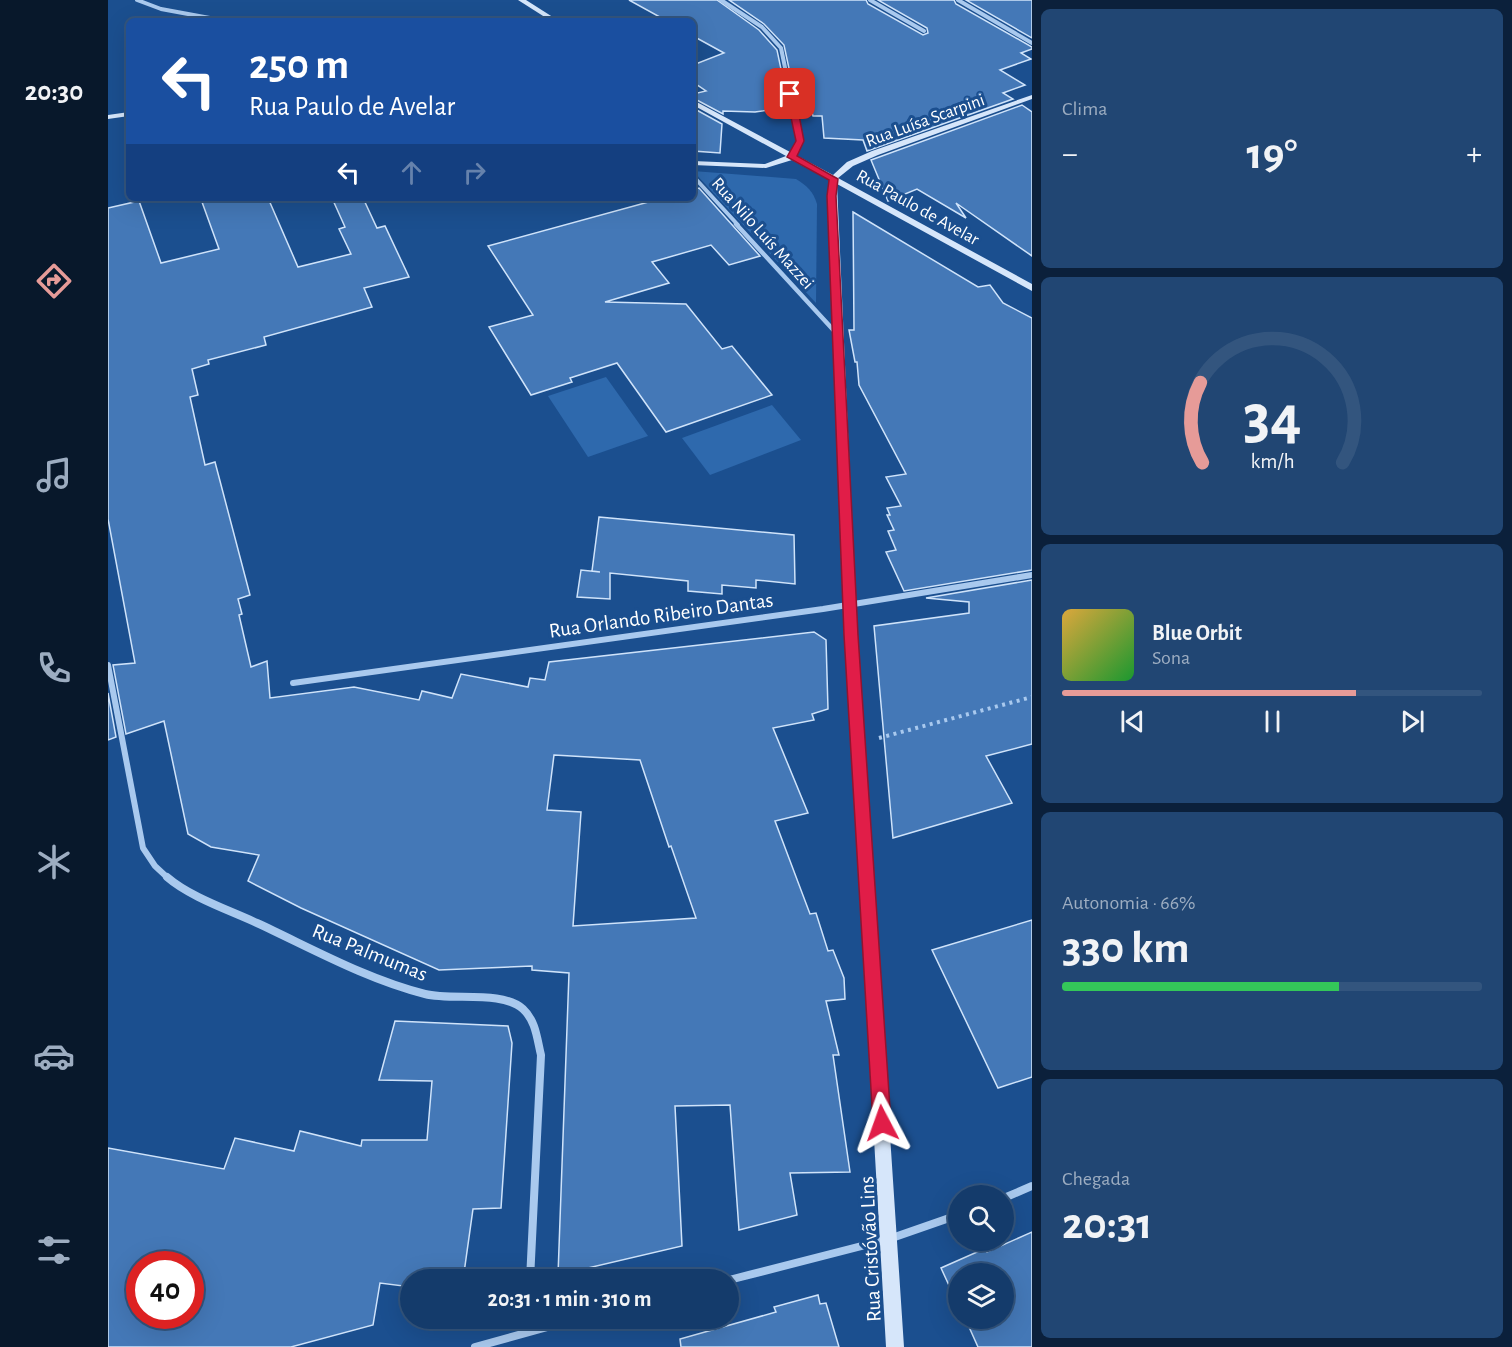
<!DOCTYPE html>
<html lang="pt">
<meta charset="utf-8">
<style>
body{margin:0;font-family:"Alegreya Sans",sans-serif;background:#214673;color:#f1f3f6;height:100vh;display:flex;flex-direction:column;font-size:22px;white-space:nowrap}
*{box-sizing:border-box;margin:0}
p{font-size:20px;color:#9dadc1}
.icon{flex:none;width:33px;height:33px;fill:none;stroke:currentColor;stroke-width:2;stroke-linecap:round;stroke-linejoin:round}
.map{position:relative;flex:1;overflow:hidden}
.details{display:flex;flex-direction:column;gap:9px;padding:9px;background:#0b203b;width:480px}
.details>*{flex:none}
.hud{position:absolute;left:18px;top:18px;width:570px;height:183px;border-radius:9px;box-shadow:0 6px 24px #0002,0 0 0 2px #33557e;background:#1a4fa0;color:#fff;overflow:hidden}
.fabs{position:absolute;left:840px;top:1185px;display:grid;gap:12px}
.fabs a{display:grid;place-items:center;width:66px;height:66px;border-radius:50%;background:#143b6b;box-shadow:0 6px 24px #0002,0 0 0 2px #33557e;font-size:30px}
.speed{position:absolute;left:18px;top:1251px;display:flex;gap:12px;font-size:30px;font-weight:700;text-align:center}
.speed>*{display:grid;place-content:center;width:78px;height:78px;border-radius:50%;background:#143b6b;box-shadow:0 6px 24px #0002,0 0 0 2px #33557e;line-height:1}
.speed .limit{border:9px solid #d22;background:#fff;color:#111}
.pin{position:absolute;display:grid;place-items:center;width:51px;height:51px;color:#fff;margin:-26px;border-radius:12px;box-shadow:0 3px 9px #0006}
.me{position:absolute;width:66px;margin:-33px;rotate:356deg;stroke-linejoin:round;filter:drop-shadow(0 0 4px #0008)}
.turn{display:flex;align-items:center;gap:21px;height:126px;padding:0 24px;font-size:27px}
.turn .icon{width:78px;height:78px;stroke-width:2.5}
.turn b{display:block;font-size:42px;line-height:51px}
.lanes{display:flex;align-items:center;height:57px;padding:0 24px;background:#0003;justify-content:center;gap:30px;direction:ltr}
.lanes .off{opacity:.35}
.big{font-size:45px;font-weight:700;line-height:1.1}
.details .card{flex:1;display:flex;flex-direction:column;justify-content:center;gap:9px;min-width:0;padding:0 21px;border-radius:9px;background:#214673}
.details .dial{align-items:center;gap:0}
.dial svg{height:156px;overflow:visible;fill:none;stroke:#33557e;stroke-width:7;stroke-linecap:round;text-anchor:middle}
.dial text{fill:#f1f3f6;stroke:none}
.song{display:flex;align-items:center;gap:18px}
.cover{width:72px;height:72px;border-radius:9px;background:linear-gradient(135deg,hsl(40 70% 55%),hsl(130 70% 35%))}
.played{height:6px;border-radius:3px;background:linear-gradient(90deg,#e69b98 70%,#33557e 70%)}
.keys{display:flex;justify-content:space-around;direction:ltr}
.heat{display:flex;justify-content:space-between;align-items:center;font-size:33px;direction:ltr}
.charge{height:9px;border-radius:4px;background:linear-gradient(90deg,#34c759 66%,#33557e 0)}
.trip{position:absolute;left:292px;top:1269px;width:339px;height:60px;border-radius:30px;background:#143b6b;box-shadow:0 6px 24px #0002,0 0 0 2px #33557e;font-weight:700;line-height:60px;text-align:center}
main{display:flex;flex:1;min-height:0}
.tabs{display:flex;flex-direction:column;width:108px;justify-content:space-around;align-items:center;background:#08182b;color:#9dadc1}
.tabs .icon{width:42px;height:42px}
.tabs .active{color:#e69b98}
.tabs b{font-size:27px;color:#f1f3f6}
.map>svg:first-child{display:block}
.green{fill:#2e69ad}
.building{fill:#4478b7;stroke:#cfe3fa;stroke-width:1.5;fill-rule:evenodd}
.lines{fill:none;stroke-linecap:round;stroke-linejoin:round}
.path{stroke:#a9c9ee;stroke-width:4;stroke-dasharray:3 4.5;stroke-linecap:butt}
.street-far3{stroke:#a9c9ee;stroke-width:4}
.street-far2{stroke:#a9c9ee;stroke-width:4.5}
.street-far1{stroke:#a9c9ee;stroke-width:6}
.street{stroke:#a9c9ee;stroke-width:8}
.secondary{fill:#d6e6fa;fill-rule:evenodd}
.route{fill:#e11d48;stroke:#92132f;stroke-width:1.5}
.labels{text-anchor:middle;stroke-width:6;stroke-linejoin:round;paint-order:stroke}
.far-street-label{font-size:18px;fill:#fff;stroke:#1b4f8f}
.street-label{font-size:21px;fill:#fff;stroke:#1b4f8f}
</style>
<main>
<nav class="tabs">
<b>20:30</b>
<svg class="icon active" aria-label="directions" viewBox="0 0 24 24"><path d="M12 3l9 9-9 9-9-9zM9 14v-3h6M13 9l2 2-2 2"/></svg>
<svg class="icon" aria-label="music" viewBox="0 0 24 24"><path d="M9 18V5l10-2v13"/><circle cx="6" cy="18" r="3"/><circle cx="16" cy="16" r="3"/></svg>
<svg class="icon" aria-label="phone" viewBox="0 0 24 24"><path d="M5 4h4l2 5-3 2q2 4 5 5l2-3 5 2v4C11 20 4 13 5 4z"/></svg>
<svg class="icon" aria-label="climate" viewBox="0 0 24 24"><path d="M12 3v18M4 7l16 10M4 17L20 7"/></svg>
<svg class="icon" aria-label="car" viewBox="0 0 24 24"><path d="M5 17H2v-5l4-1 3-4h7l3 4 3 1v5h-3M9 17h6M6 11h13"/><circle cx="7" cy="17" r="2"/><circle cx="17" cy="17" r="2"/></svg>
<svg class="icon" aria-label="filters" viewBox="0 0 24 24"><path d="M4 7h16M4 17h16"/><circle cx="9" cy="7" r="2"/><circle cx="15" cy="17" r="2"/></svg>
</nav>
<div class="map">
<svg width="924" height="1347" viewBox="0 0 924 1347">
<rect width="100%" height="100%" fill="#1b4f8f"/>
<g class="green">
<path d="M 585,171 L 688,179 C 699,186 705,191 709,204 L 708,303 Z"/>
<polygon points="498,377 540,436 480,457 440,396"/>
<polygon points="664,405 693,440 602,475 574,438"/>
</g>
<g class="building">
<polygon points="521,0 609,0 651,30 669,50 681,107 647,112 615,111 615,114 585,98 585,94 598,91 585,82 585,65 616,53 585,36 585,21 559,21"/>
<polygon points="621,0 758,0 760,4 815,35 820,33 819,28 770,0 846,0 848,4 924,47 924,49 913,53 923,59 892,70 917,85 895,93 905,99 759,151 755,140 716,138 714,116 705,116 702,105 689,106 676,45 656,24"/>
<polygon points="858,0 924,0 924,38"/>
<polygon points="914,105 924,112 924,256 848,203 858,218 809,189 780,201 763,160"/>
<polygon points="585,108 614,124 612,153 585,151"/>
<polygon points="591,188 652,256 621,265 603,245 544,262 561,283 497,302 578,304 614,349 624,346 664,395 558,432 509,363 462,378 464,382 423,395 381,327 425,315 380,246 555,198 585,198 585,190"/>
<path d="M 112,198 L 160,198 L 190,267 L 243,254 L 231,229 L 237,227 L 224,198 L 255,198 L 269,228 L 277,226 L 301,277 L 256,288 L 264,307 L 156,337 L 158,345 L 100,360 L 101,364 L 84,369 L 90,395 L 82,397 L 97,465 L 107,462 L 142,595 L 130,599 L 134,614 L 131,615 L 143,667 L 159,661 L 162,698 L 246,687 L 311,700 L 314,691 L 344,698 L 353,674 L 420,687 L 422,678 L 437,680 L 441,662 L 706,632 L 718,640 L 720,709 L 704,714 L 706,720 L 665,728 L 700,813 L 667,821 L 702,914 L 708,913 L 720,951 L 725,950 L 736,978 L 737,999 L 718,1001 L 731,1055 L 725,1055 L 742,1172 L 682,1173 L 689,1215 L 631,1230 L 622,1105 L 567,1106 L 574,1246 L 450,1275 L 461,973 L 424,970 L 424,966 L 331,970 L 193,908 L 140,881 L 151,855 L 103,847 L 80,834 L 56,721 L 18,734 L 5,665 L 27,663 L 0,519 L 0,208 L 31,201 L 53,263 L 111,249 L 94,202 ZM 446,755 L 532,760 L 561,847 L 563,846 L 588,918 L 465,926 L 473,812 L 439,810 Z"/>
<polygon points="745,212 870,287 882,285 895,303 924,318 924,570 796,591 778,552 788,550 780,531 786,530 779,515 782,515 779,508 793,506 778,477 798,474 751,385 749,362 747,362 741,330 746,330"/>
<polygon points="491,517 686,535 687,584 648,580 648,588 614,585 614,594 580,591 580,581 502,573 502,599 469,597 473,570 492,572 484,571"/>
<polygon points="924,580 924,744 878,756 904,803 785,838 766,626 861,613 861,602 818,598"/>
<polygon points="0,693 8,737 0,740"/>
<polygon points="924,920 924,1077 890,1088 824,950"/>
<path d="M 287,1021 L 400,1026 L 404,1043 L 393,1208 L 365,1209 L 355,1280 L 303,1280 L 303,1287 L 272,1283 L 265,1325 L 183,1347 L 0,1347 L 0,1148 L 116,1169 L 127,1138 L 186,1151 L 192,1131 L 253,1146 L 254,1140 L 319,1140 L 324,1081 L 271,1080 ZM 32,1264 L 82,1264 L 82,1316 L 32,1316 Z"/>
<polygon points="924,1232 924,1347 870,1347 857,1318 896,1318 896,1274 850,1274 850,1305 833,1268 878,1248 879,1252"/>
<polygon points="710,1295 712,1304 718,1303 731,1347 573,1347 572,1339 668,1312 666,1307"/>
</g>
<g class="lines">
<polyline class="path" points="771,738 924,697"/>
<g class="street-far3">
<polyline points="29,0 53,9 118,21"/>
<polyline points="613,0 654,27 673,48 692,141 684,157"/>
<polyline points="762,0 816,31"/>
<polyline points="850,0 924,43"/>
<polyline points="585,176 630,225"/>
</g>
<polyline class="street-far2" points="628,224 730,335"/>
<g class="street-far1">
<polyline points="0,665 35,848 47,866 61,879"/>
<polyline points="185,683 715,609 924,575"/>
</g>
<g class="street">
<path d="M 59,877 C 82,897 121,910 149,923 C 203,948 258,979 317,994 C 344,1001 394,990 415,1009 C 428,1021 429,1039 433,1055 L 422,1280"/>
<polyline points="896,1198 924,1186"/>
<polyline points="621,1280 781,1239 850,1215"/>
<polyline points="419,1332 420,1318"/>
<polyline points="367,1347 472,1318"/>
</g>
<g class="secondary">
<polygon points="410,0 418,0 451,21 443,21"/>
<polygon points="924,95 924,99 770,155 745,166 730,178 924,284 924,291 729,184 749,635 796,1347 778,1347 737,635 720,196 721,180 684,160 658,168 585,165 585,161 657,164 678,156 585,105 585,100 725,175 739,162 764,151"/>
<polygon points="21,112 21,116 0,119 0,115"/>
</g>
</g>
<polygon class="route" points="682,92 687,94 696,141 689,156 730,179 728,196 750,635 783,1123 780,1130 774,1132 767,1130 765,1123 736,635 719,196 721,180 679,157 688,141 678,94"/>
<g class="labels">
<g class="far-street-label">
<text transform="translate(817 120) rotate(-20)" y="6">Rua Luísa Scarpini</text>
<text transform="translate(810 207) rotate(29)" y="6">Rua Paulo de Avelar</text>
<text transform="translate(655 233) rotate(48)" y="6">Rua Nilo Luís Mazzei</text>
</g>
<g class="street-label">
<text transform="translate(553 615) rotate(-8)" y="7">Rua Orlando Ribeiro Dantas</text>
<text transform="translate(262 952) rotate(22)" y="7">Rua Palmumas</text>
<text transform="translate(762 1249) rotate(-93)" y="7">Rua Cristóvão Lins</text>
</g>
</g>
</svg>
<div class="fabs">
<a><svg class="icon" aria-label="search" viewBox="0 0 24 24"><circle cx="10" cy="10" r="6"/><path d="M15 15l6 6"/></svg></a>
<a><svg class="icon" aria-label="layers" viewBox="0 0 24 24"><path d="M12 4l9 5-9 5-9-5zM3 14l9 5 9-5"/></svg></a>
</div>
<div class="speed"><div class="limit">40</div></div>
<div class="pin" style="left:682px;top:94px;background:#d93025"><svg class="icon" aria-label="arrive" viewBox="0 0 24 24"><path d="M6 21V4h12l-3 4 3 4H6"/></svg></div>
<svg class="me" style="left:774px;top:1123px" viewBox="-20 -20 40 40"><path d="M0-17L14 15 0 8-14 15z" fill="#e11d48" stroke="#fff" stroke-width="4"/></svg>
<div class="trip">20:31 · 1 min · 310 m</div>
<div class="hud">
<div class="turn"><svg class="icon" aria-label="left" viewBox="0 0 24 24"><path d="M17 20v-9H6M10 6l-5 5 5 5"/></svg><div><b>250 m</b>Rua Paulo de Avelar</div></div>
<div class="lanes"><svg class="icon" aria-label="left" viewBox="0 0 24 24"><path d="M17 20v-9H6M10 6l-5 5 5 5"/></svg><svg class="icon off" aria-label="ahead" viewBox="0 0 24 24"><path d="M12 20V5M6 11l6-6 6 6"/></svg><svg class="icon off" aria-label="right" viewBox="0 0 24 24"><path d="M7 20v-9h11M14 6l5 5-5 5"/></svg></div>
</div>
</div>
<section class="details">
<div class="card"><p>Clima</p>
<div class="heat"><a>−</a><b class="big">19°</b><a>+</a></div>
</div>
<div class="card dial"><svg viewBox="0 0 100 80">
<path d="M14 69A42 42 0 1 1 86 69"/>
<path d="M14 69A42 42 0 0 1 13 28" stroke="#e69b98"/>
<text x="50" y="56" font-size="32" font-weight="700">34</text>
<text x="50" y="72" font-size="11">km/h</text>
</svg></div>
<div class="card">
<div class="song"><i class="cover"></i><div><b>Blue Orbit</b><p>Sona</p></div></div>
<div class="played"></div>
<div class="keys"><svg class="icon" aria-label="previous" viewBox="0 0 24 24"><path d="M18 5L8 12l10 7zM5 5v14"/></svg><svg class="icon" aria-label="pause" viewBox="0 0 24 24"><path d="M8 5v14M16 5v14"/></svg><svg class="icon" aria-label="next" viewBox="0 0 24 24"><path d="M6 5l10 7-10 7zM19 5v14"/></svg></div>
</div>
<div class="card"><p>Autonomia · 66%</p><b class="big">330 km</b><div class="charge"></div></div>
<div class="card"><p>Chegada</p><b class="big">20:31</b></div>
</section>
</main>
